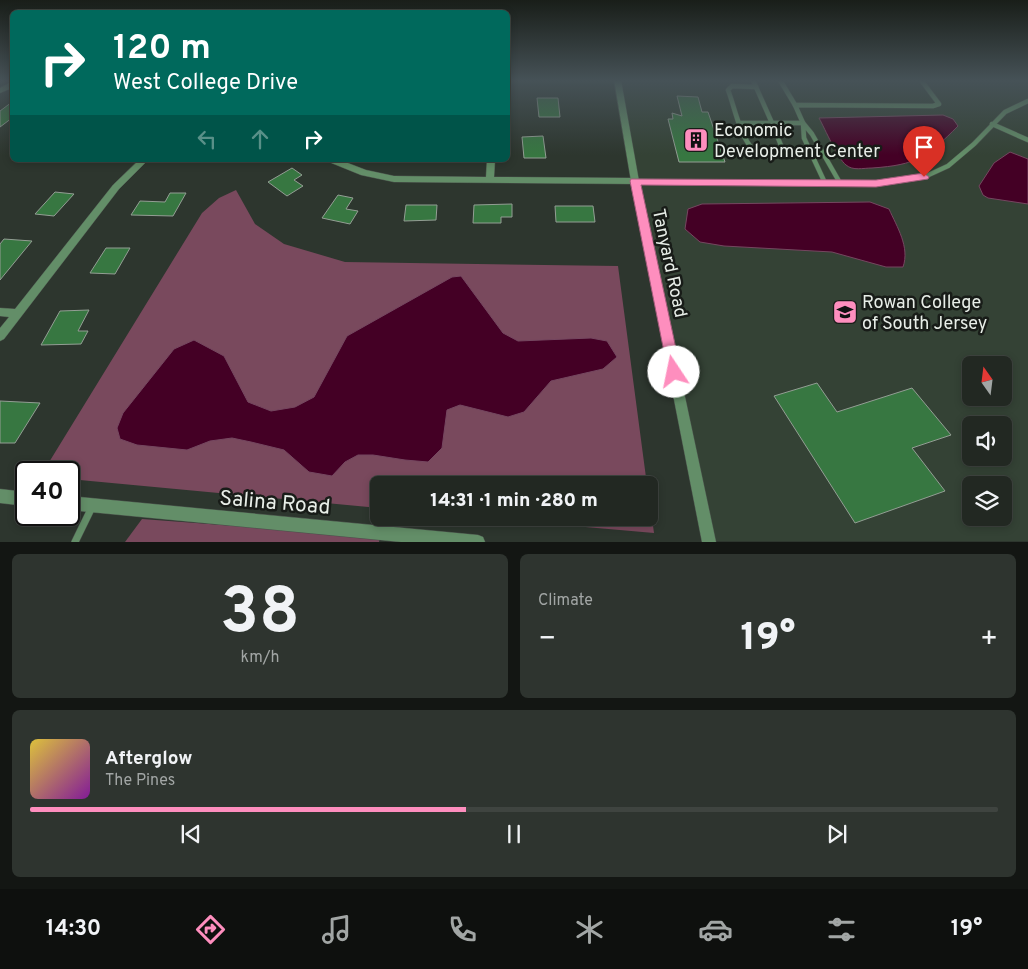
<!DOCTYPE html>
<meta charset="utf-8">
<style>
body{margin:0;font-family:Overpass,sans-serif;background:#2e342f;color:#f1f3f6;height:100vh;display:flex;flex-direction:column;font-size:19px;white-space:nowrap}
*{box-sizing:border-box;margin:0}
p{font-size:16px;color:#a2a6a5}
.icon{flex:none;width:28px;height:28px;fill:none;stroke:currentColor;stroke-width:2;stroke-linecap:round;stroke-linejoin:round}
.map{position:relative;height:542px;overflow:hidden}
.drawer{display:flex;flex-direction:column;gap:12px;padding:12px;background:#131613;flex:1}
.drawer>*{flex:none}
.banner{position:absolute;left:10px;top:10px;width:500px;height:152px;border-radius:8px;box-shadow:0 2px 8px #0003,0 0 0 1px #3f4440;background:#00695c;color:#fff;overflow:hidden}
.needle{width:32px;rotate:346deg}
.buttons{position:absolute;left:962px;top:356px;display:grid;gap:10px}
.buttons a{display:grid;place-items:center;width:50px;height:50px;border-radius:8px;background:#222822;box-shadow:0 2px 8px #0003,0 0 0 1px #3f4440;font-size:25px}
.speed{position:absolute;left:15px;top:461px;display:flex;gap:10px;font-size:25px;font-weight:700;text-align:center}
.speed>*{display:grid;place-content:center;width:65px;height:65px;border-radius:50%;background:#222822;box-shadow:0 2px 8px #0003,0 0 0 1px #3f4440;line-height:1}
.speed .limit{border:2px solid #111;border-radius:8px;background:#fff;color:#111}
.pin{position:absolute;display:grid;place-items:center;width:42px;height:42px;color:#fff;margin:-51px -21px;border-radius:50% 50% 50% 0;rotate:-45deg;box-shadow:0 0 5px #0007}
.pin .icon{rotate:45deg}
.me{position:absolute;width:55px;margin:-28px;rotate:349deg;stroke-linejoin:round;filter:drop-shadow(0 0 4px #0008)}
.turn{display:flex;align-items:center;gap:18px;height:105px;padding:0 20px;font-size:22px}
.turn .icon{width:65px;height:65px;stroke-width:2.5}
.turn b{display:block;font-size:35px;line-height:42px}
.lanes{display:flex;align-items:center;height:48px;padding:0 20px;background:#0003;justify-content:center;gap:25px;direction:ltr}
.lanes .off{opacity:.35}
.big{font-size:38px;font-weight:800;line-height:1.1}
.drawer .tile{flex:1;display:flex;flex-direction:column;justify-content:center;gap:8px;min-width:0;padding:0 18px;border-radius:8px;background:#2e342f}
.drawer .dial{align-items:center;gap:0}
.dial b{font-size:65px;line-height:1}
.song{display:flex;align-items:center;gap:15px}
.cover{width:60px;height:60px;border-radius:8px;background:linear-gradient(135deg,hsl(50 70% 55%),hsl(290 70% 35%))}
.played{height:5px;border-radius:2px;background:linear-gradient(90deg,#fe8ebe 45%,#3f4440 45%)}
.keys{display:flex;justify-content:space-around;direction:ltr}
.heat{display:flex;justify-content:space-between;align-items:center;font-size:28px;direction:ltr}
.drawer .tiles{flex:1;display:grid;gap:12px;grid-template-columns:1fr 1fr}
.tile:last-child{grid-column:span 2}
.trip{position:absolute;left:370px;top:476px;width:288px;height:50px;border-radius:8px;background:#222822;box-shadow:0 2px 8px #0003,0 0 0 1px #3f4440;font-weight:800;line-height:50px;text-align:center}
.tab-bar{display:flex;height:80px;justify-content:space-around;align-items:center;background:#0e100e;color:#a2a6a5}
.tab-bar .icon{width:35px;height:35px}
.tab-bar .current{color:#fe8ebe}
.tab-bar b{font-size:22px;color:#f1f3f6}
.map>svg:first-child{display:block}
.built{fill:#344235;fill-rule:evenodd}
.green{fill:#79495d}
.water{fill:#440025;stroke:#754760}
.building{fill:#377741;stroke:#939e94}
.lines{fill:none;stroke-linecap:round;stroke-linejoin:round}
.service-far1-casing{stroke:#4b534c;stroke-width:5.5}
.service-casing{stroke:#4b534c;stroke-width:8}
.minor-casing{stroke:#4b534c;stroke-width:1}
.tertiary-casing{stroke:#4b534c;stroke-width:1}
.service-far1{stroke:#638e68;stroke-width:4.5}
.service{stroke:#638e68;stroke-width:7}
.minor{fill:#638e68;fill-rule:evenodd}
.tertiary{fill:#638e68;fill-rule:evenodd}
.route{fill:#fe8ebe;stroke:#a55c7c}
.labels{text-anchor:middle;stroke-width:5;stroke-linejoin:round;paint-order:stroke}
.poi-label{font-size:18px;fill:#e8eee8;stroke:#181c18;text-anchor:start}
.street-label{font-size:18px;fill:#e8eee8;stroke:#181c18}
.near-street-label{font-size:21px;fill:#e8eee8;stroke:#181c18}
</style>
<div class="map">
<svg width="1028" height="542" viewBox="0 0 1028 542">
<rect width="100%" height="100%" fill="#2d362e"/>
<path class="built" d="M 619,80 L 1028,80 L 1028,541 L 709,541 L 651,260 ZM 971,365 L 1004,365 L 1004,398 L 971,398 ZM 971,425 L 1004,425 L 1004,458 L 971,458 ZM 971,485 L 1004,485 L 1004,518 L 971,518 Z"/>
<g class="green">
<polygon points="236,190 255,224 284,244 345,262 618,266 647,485 379,485 379,508 69,479 69,472 43,472 202,213 219,198"/>
<polygon points="649,496 654,533 482,518 649,518"/>
<polygon points="142,519 380,537 379,542 125,542"/>
</g>
<g class="water">
<path d="M 943,115 L 953,119 L 958,126 C 927,157 917,165 872,168 C 863,168 853,171 846,165 C 838,159 825,129 819,118 Z"/>
<polygon points="1010,152 1028,159 1028,204 988,198 983,195 979,186 994,163"/>
<path d="M 870,202 L 889,209 C 897,227 910,247 903,267 L 886,267 L 832,252 L 724,246 L 700,242 L 685,229 L 688,209 L 702,204 Z"/>
<polygon points="461,276 503,333 518,341 591,338 607,341 617,357 603,369 551,381 524,412 508,417 460,405 447,410 442,448 428,462 405,460 373,455 358,455 345,462 332,476 309,472 284,450 251,442 232,438 210,441 187,450 137,445 120,439 117,428 123,413 174,349 194,340 224,356 248,402 271,411 295,407 314,397 347,336 452,277"/>
</g>
<g class="building">
<polygon points="677,96 698,97 702,112 708,112 725,162 679,162 668,119 673,119 672,113 682,116"/>
<polygon points="537,98 558,98 560,117 539,117"/>
<polygon points="12,102 12,118 0,127 0,111"/>
<polygon points="543,136 546,158 524,158 522,137"/>
<polygon points="292,168 302,175 294,180 303,186 287,196 268,182"/>
<polygon points="55,192 74,194 54,216 35,214"/>
<polygon points="170,193 186,193 173,216 131,215 140,201 165,202"/>
<polygon points="338,195 353,198 346,209 358,211 350,224 322,218"/>
<polygon points="512,204 512,217 501,217 501,223 473,223 474,205"/>
<polygon points="406,205 437,205 436,220 404,221"/>
<polygon points="555,206 593,206 595,222 556,222"/>
<polygon points="4,239 32,241 0,280 0,244"/>
<polygon points="106,248 130,248 115,274 90,273"/>
<polygon points="89,310 78,331 88,331 81,344 41,345 60,311"/>
<polygon points="817,383 837,412 912,388 951,435 912,448 945,491 855,523 774,396"/>
<polygon points="0,401 40,403 15,443 0,443"/>
</g>
<g class="lines">
<defs>
<g id="service-far1">
<path d="M 753,80 L 756,87 L 732,86 L 728,90 C 738,115 744,171 784,153 L 772,123 L 803,123 L 795,105 L 933,106 L 939,104 L 921,80"/>
<polyline points="780,80 795,105"/>
<polyline points="740,123 772,123 756,87"/>
<polyline points="992,124 1028,140"/>
<polyline points="635,181 876,184 924,177 948,166 974,144 1005,112 1028,101"/>
<polyline points="825,183 804,138 803,123 812,134 840,183"/>
</g>
<polyline id="service" points="75,542 93,505"/>
<g id="minor">
<polygon points="9,83 12,83 12,88 0,93 0,88"/>
<polygon points="139,160 148,160 119,189 4,339 0,341 0,328 9,317 0,316 0,308 15,309 113,185"/>
<polygon points="328,160 340,160 366,170 394,176 486,177 487,160 495,160 494,177 635,178 639,181 635,184 394,182 361,175 329,162"/>
</g>
<g id="tertiary">
<polygon points="614,80 621,80 639,181 716,542 702,542 631,181"/>
<polygon points="0,489 26,492 26,506 0,503"/>
<polygon points="69,496 478,535 483,537 485,542 401,542 69,510"/>
</g>
</defs>
<use href="#service-far1" class="service-far1-casing"/>
<use href="#service" class="service-casing"/>
<use href="#minor" class="minor-casing"/>
<use href="#tertiary" class="tertiary-casing"/>
<use href="#service-far1" class="service-far1"/>
<use href="#service" class="service"/>
<use href="#minor" class="minor"/>
<use href="#tertiary" class="tertiary"/>
</g>
<linearGradient id="sky" x2="0" y2="1"><stop stop-color="#191e19"/><stop offset="0.52" stop-color="#465257"/><stop offset="1" stop-color="#465257" stop-opacity="0"/></linearGradient>
<rect width="1028" height="155" fill="url(#sky)"/>
<polygon class="route" points="924,173 929,177 928,179 876,187 641,185 681,372 679,377 674,378 669,377 630,181 631,179 876,180"/>
<defs>
<symbol id="building-square" viewBox="-11 -11 22 22"><rect x="-9" y="-9" width="18" height="18" rx="4" fill="#fe8ebe" stroke="#181c18"/><path d="M-4-6H4V6H1V3H-1V6H-4ZM-2.5-4.3h1.7v1.8h-1.7ZM.8-4.3h1.7v1.8H.8ZM-2.5-1h1.7V.8h-1.7ZM.8-1h1.7V.8H.8Z" fill="#111"/></symbol>
<symbol id="university-square" viewBox="-11 -11 22 22"><rect x="-9" y="-9" width="18" height="18" rx="4" fill="#fe8ebe" stroke="#181c18"/><path d="M0-5L7-2L0 1L-7-2ZM-4 1L0 2.5L4 1V4Q0 6-4 4Z" fill="#111"/></symbol>
</defs>
<g fill-rule="evenodd">
<use href="#building-square" x="682" y="126" width="28" height="28"/>
<use href="#university-square" x="831" y="298" width="28" height="28"/>
</g>
<g class="labels">
<g class="poi-label">
<text x="714" y="136">Economic<tspan x="714" dy="21">Development Center</tspan></text>
<text x="862" y="308">Rowan College<tspan x="862" dy="21">of South Jersey</tspan></text>
</g>
<g class="street-label">
<text transform="translate(670 263) rotate(78)" y="6">Tanyard Road</text>
</g>
<g class="near-street-label">
<text transform="translate(275 502) rotate(5)" y="7">Salina Road</text>
</g>
</g>
</svg>
<div class="buttons">
<a><svg class="needle" viewBox="-14 -14 28 28"><path d="M0-13l5 13h-10z" fill="#e53935"/><path d="M0 13l5-13h-10z" fill="#a2a6a5"/></svg></a>
<a><svg class="icon" aria-label="sound" viewBox="0 0 24 24"><path d="M4 9h4l5-4v14l-5-4H4zM17 9q2 3 0 6"/></svg></a>
<a><svg class="icon" aria-label="layers" viewBox="0 0 24 24"><path d="M12 4l9 5-9 5-9-5zM3 14l9 5 9-5"/></svg></a>
</div>
<div class="speed"><div class="limit">40</div></div>
<div class="pin" style="left:924px;top:177px;background:#d93025"><svg class="icon" aria-label="arrive" viewBox="0 0 24 24"><path d="M6 21V4h12l-3 4 3 4H6"/></svg></div>
<svg class="me" style="left:674px;top:372px" viewBox="-20 -20 40 40"><circle r="19" fill="#fff"/><path d="M0-13L10 11 0 6-10 11z" fill="#fe8ebe"/></svg>
<div class="trip">14:31 · 1 min · 280 m</div>
<div class="banner">
<div class="turn"><svg class="icon" aria-label="right" viewBox="0 0 24 24"><path d="M7 20v-9h11M14 6l5 5-5 5"/></svg><div><b>120 m</b>West College Drive</div></div>
<div class="lanes"><svg class="icon off" aria-label="left" viewBox="0 0 24 24"><path d="M17 20v-9H6M10 6l-5 5 5 5"/></svg><svg class="icon off" aria-label="ahead" viewBox="0 0 24 24"><path d="M12 20V5M6 11l6-6 6 6"/></svg><svg class="icon" aria-label="right" viewBox="0 0 24 24"><path d="M7 20v-9h11M14 6l5 5-5 5"/></svg></div>
</div>
</div>
<section class="drawer">
<div class="tiles">
<div class="tile dial"><b>38</b><p>km/h</p></div>
<div class="tile"><p>Climate</p>
<div class="heat"><a>−</a><b class="big">19°</b><a>+</a></div>
</div>
<div class="tile">
<div class="song"><i class="cover"></i><div><b>Afterglow</b><p>The Pines</p></div></div>
<div class="played"></div>
<div class="keys"><svg class="icon" aria-label="previous" viewBox="0 0 24 24"><path d="M18 5L8 12l10 7zM5 5v14"/></svg><svg class="icon" aria-label="pause" viewBox="0 0 24 24"><path d="M8 5v14M16 5v14"/></svg><svg class="icon" aria-label="next" viewBox="0 0 24 24"><path d="M6 5l10 7-10 7zM19 5v14"/></svg></div>
</div>
</div>
</section>
<nav class="tab-bar">
<b>14:30</b>
<svg class="icon current" aria-label="directions" viewBox="0 0 24 24"><path d="M12 3l9 9-9 9-9-9zM9 14v-3h6M13 9l2 2-2 2"/></svg>
<svg class="icon" aria-label="music" viewBox="0 0 24 24"><path d="M9 18V5l10-2v13"/><circle cx="6" cy="18" r="3"/><circle cx="16" cy="16" r="3"/></svg>
<svg class="icon" aria-label="phone" viewBox="0 0 24 24"><path d="M5 4h4l2 5-3 2q2 4 5 5l2-3 5 2v4C11 20 4 13 5 4z"/></svg>
<svg class="icon" aria-label="climate" viewBox="0 0 24 24"><path d="M12 3v18M4 7l16 10M4 17L20 7"/></svg>
<svg class="icon" aria-label="car" viewBox="0 0 24 24"><path d="M5 17H2v-5l4-1 3-4h7l3 4 3 1v5h-3M9 17h6M6 11h13"/><circle cx="7" cy="17" r="2"/><circle cx="17" cy="17" r="2"/></svg>
<svg class="icon" aria-label="filters" viewBox="0 0 24 24"><path d="M4 7h16M4 17h16"/><circle cx="9" cy="7" r="2"/><circle cx="15" cy="17" r="2"/></svg>
<b>19°</b>
</nav>
